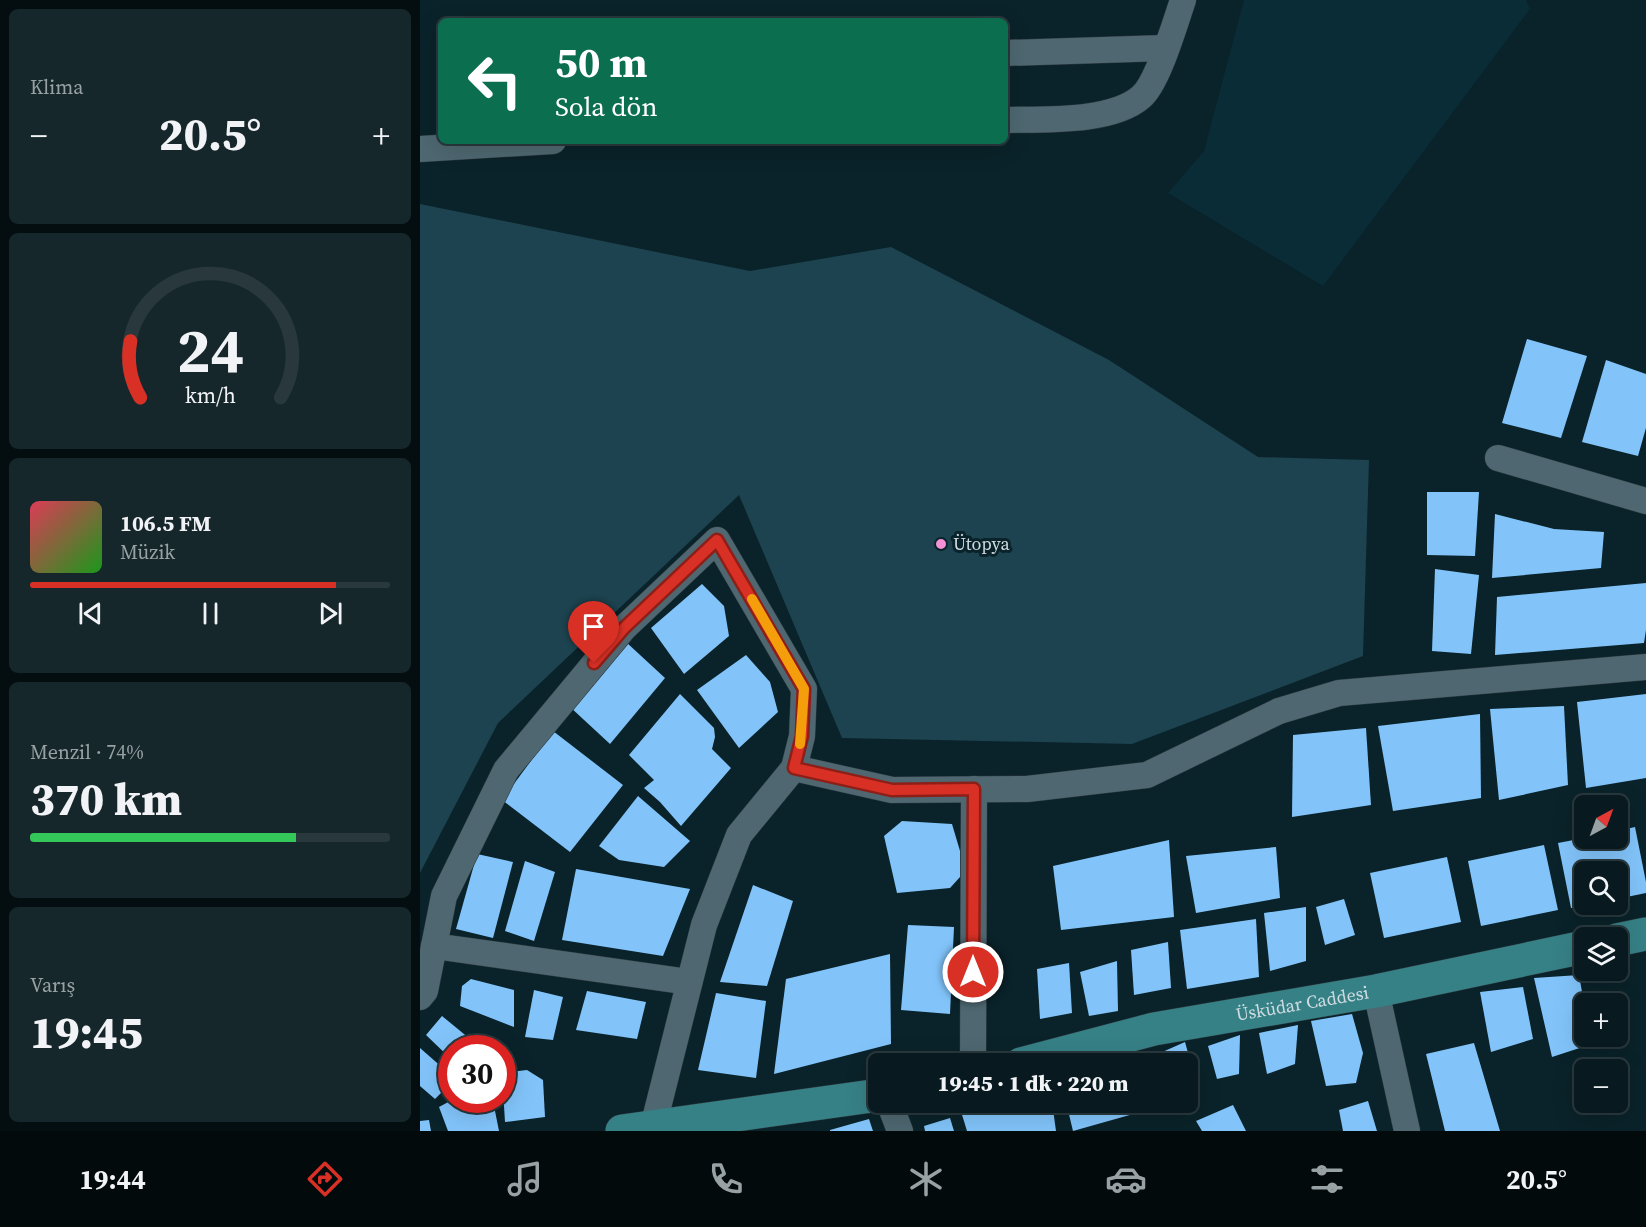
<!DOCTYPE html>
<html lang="tr">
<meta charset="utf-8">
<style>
body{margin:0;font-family:"Source Serif 4",serif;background:#16272c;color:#f1f3f6;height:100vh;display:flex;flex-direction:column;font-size:22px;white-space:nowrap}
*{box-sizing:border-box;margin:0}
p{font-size:20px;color:#98a1a4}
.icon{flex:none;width:33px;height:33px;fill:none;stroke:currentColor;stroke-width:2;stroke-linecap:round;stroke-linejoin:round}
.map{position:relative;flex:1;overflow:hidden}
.side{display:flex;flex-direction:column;gap:9px;padding:9px;background:#040e11;width:420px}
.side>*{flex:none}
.hud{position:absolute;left:18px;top:18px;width:570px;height:126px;border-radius:9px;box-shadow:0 6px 24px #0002,0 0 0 2px #29383d;background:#0b6e4f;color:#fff;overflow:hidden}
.needle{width:39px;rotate:41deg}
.fabs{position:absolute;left:1154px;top:795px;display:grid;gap:12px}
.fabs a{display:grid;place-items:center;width:54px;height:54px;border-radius:9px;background:#081a1f;box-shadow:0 6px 24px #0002,0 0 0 2px #29383d;font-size:30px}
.speed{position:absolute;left:18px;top:1035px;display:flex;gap:12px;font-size:30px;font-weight:700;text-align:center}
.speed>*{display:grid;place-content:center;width:78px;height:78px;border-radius:50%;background:#081a1f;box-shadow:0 6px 24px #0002,0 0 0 2px #29383d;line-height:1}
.speed .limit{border:9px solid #d22;background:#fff;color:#111}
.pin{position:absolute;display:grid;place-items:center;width:51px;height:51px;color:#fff;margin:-62px -26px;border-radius:50% 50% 50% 0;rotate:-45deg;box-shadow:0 0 6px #0007}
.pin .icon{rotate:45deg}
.me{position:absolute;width:66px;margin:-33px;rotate:0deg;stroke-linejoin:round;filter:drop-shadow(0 0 4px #0008)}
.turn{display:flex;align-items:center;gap:21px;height:126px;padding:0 18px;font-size:27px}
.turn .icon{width:78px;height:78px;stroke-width:2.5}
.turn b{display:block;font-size:42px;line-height:51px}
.big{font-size:45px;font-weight:800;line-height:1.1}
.side .widget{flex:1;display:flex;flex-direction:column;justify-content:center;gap:9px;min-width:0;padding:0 21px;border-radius:9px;background:#16272c}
.side .dial{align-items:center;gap:0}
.dial svg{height:156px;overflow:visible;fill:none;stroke:#29383d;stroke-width:7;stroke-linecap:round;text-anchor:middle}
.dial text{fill:#f1f3f6;stroke:none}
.song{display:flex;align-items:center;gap:18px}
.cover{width:72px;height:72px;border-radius:9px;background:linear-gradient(135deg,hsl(350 70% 55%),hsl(120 70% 35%))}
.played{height:6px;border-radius:3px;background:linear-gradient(90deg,#d93025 85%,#29383d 85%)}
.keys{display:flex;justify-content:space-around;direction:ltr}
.heat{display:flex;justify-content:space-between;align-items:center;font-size:33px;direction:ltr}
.charge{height:9px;border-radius:4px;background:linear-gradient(90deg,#34c759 74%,#29383d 0)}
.trip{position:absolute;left:448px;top:1053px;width:330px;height:60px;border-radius:9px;background:#081a1f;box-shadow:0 6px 24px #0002,0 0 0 2px #29383d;font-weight:800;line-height:60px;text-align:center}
.tab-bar{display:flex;height:96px;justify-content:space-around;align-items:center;background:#030a0c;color:#98a1a4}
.tab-bar .icon{width:42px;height:42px}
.tab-bar .selected{color:#d93025}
.tab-bar b{font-size:27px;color:#f1f3f6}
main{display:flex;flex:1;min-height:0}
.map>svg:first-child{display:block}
.built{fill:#092c36}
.green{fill:#1c434f}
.building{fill:#82c4fa}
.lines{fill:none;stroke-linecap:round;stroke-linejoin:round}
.minor-casing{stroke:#2d3940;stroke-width:27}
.major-casing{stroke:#2d3940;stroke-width:34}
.minor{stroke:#4e6770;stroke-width:26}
.major{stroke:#368186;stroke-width:33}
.route-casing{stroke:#8d1f18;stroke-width:15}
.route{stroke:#d93025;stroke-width:10}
.slow{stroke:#f59e0b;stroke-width:10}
.poi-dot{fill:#f291d6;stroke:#0a2229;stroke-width:2}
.labels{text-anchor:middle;stroke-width:6;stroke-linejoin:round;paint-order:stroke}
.poi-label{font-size:18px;fill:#cedce1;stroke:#0a2229;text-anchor:start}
.street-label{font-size:18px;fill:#cedce1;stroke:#0a2229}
</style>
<main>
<section class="side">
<div class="widget"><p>Klima</p>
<div class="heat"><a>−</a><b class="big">20.5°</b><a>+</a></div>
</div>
<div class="widget dial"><svg viewBox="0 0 100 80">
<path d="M14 69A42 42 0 1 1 86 69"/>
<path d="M14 69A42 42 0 0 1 9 40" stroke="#d93025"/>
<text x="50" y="56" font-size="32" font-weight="700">24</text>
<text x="50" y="72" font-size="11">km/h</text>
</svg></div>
<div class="widget">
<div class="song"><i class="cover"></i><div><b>106.5 FM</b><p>Müzik</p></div></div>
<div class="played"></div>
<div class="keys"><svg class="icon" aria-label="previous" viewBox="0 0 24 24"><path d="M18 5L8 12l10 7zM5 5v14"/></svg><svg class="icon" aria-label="pause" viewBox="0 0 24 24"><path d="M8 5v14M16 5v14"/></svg><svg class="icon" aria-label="next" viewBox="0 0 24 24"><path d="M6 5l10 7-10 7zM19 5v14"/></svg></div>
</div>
<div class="widget"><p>Menzil · 74%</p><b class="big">370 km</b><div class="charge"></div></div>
<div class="widget"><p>Varış</p><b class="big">19:45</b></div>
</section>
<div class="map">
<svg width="1226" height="1131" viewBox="0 0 1226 1131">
<rect width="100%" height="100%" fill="#0a2229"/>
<polygon class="built" points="824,0 1106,0 1110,9 903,286 748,193 784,151"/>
<polygon class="green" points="0,204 330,271 471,247 689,360 838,457 949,460 943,656 712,744 422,738 319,495 78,723 0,873"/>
<g class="building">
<polygon points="1107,339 1167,356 1141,438 1082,423"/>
<polygon points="1186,360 1226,374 1226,428 1218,456 1162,442"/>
<polygon points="1007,492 1059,492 1055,556 1007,555"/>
<polygon points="1075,514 1134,529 1184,532 1181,568 1072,578"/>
<polygon points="1015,569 1059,575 1051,654 1012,651"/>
<polygon points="1226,583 1226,630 1224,643 1075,655 1077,597"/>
<polygon points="282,584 304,606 309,636 264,674 231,628"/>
<polygon points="206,642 245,678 190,744 149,706"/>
<polygon points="326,655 350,682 358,712 319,748 277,690"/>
<polygon points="260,694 294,728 295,737 292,749 311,768 261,826 240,802 224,788 234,780 209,755"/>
<polygon points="1226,694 1226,778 1166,788 1157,702"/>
<polygon points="1144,706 1148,785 1079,800 1070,709"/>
<polygon points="1060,714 1061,798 973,811 958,726"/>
<polygon points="946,728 951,805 872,817 873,735"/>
<polygon points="133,731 203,785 150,852 82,800"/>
<polygon points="218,796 270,841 244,867 199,860 179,846"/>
<polygon points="482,821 532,824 540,851 540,877 530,888 477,893 464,836"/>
<polygon points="1215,827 1226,882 1226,893 1197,899 1197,872 1164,872 1164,906 1151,908 1138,843 1164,838 1197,838 1197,831"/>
<polygon points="749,840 754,917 641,930 633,866"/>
<polygon points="1124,845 1138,910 1061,926 1048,861"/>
<polygon points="856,847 860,898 776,913 766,856"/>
<polygon points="57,854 93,862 73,938 36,929"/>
<polygon points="1027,857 1041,922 964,938 950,873"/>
<polygon points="105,861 135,872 114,941 85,931"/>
<polygon points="156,869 270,889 243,956 142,940"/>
<polygon points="333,885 373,901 347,986 300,982"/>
<polygon points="924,899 935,935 905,945 896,907"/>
<polygon points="886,907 886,961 850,971 844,913"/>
<polygon points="836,919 839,977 767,989 760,930"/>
<polygon points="488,925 534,927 530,1014 481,1010"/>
<polygon points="748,942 751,988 714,995 711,950"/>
<polygon points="470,954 471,1044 354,1074 366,979"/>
<polygon points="697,961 698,1011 669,1016 660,972"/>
<polygon points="649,963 652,1013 620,1019 617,969"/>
<polygon points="1159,975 1164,1003 1164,1036 1170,1036 1172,1044 1132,1057 1114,978"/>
<polygon points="51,979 94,990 94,1027 40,1006 42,986"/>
<polygon points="1103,987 1113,1039 1071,1052 1060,992"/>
<polygon points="114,990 143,997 133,1040 105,1037"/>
<polygon points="167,991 226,1002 217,1039 156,1030"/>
<polygon points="296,993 346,1001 336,1078 278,1070"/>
<polygon points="932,1014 943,1053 936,1083 906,1086 891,1021"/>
<polygon points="22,1016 61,1048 32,1048 32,1060 6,1035"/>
<polygon points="878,1025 875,1064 847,1074 839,1033"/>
<polygon points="820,1035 819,1074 797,1079 788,1046"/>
<polygon points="765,1042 777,1085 768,1087 768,1064 742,1064 740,1053"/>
<polygon points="1054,1043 1080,1131 1025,1131 1006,1054"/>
<polygon points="0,1048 32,1076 32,1082 15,1099 0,1086"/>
<polygon points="726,1056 727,1064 695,1064 695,1063"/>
<polygon points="107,1070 123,1080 125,1117 85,1122 82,1073"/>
<polygon points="32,1100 70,1100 75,1111 79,1131 28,1131 19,1107"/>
<polygon points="948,1101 957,1131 923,1131 919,1110"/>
<polygon points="548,1102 632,1102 636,1131 547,1131 539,1105"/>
<polygon points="646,1102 730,1102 731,1109 653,1131"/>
<polygon points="813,1105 826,1131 782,1131 776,1121"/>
<polygon points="530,1118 534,1131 505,1131 504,1126"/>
<polygon points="449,1119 453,1131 410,1131 410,1130"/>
<polygon points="9,1120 11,1131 0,1131 0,1121"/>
</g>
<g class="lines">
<defs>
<g id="minor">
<polyline points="585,53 745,48"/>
<path d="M 585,120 C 623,119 691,123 721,97 C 738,83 755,23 763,0"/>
<polyline points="0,149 133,141"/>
<polyline points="1078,458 1226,501"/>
<polyline points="14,946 269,982"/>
<polyline points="956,991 987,1131"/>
<polyline points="0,997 5,991 24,896 86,770 204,628 297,540 384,689 382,736 374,768"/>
<polyline points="553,1064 554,789"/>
<polyline points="469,1102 480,1131"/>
<polyline points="233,1127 284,925 319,835 374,768 472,790 607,789 727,775 859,711 919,693 1226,667"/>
</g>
<g id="major">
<polyline points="1197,940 1226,934"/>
<path id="s1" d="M 601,1064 L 734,1029 L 956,991 L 1164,947"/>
<polyline points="202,1131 459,1095"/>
</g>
</defs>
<use href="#minor" class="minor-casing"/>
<use href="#major" class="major-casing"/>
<use href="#minor" class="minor"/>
<use href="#major" class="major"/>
</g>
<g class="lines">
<defs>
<polyline id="route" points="174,663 204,628 297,540 384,689 382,736 374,768 472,790 554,789 553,972"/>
</defs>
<use href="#route" class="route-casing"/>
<use href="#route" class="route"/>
<polyline class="slow" points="332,599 384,689 380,744"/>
</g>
<circle class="poi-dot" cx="521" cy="544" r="6"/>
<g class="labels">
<g class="poi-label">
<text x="533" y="550">Ütopya</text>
</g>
<g class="street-label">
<text dy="6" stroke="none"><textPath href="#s1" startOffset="288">Üsküdar Caddesi</textPath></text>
</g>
</g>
</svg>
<div class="fabs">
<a><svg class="needle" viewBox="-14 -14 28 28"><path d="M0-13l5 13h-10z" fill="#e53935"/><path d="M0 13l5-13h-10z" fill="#98a1a4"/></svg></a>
<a><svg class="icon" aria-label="search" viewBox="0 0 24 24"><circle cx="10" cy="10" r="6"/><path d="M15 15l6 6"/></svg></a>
<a><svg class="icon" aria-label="layers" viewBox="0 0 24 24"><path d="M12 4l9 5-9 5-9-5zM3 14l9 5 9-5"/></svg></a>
<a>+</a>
<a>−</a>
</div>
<div class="speed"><div class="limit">30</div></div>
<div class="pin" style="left:174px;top:663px;background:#d93025"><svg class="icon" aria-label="arrive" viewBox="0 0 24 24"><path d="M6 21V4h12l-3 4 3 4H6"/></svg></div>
<svg class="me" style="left:553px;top:972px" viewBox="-20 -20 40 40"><circle r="17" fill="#d93025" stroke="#fff" stroke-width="3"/><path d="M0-11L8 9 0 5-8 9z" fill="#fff"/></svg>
<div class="trip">19:45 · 1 dk · 220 m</div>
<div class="hud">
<div class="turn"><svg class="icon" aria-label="left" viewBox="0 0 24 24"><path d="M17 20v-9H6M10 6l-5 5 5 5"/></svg><div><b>50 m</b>Sola dön</div></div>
</div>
</div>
</main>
<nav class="tab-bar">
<b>19:44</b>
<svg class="icon selected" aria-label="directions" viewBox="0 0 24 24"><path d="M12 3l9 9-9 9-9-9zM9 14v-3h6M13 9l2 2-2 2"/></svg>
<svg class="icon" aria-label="music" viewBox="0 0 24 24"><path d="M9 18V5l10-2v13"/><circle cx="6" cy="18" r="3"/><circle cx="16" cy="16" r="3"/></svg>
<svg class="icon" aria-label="phone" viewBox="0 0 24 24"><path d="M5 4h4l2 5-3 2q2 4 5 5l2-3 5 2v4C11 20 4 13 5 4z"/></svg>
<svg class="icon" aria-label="climate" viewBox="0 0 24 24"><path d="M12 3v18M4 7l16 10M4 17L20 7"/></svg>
<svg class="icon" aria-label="car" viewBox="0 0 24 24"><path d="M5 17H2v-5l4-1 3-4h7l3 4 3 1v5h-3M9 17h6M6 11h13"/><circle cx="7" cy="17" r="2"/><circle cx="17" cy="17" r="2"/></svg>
<svg class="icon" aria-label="filters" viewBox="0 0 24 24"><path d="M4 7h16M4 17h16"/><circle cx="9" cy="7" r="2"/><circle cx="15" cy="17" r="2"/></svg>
<b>20.5°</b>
</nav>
